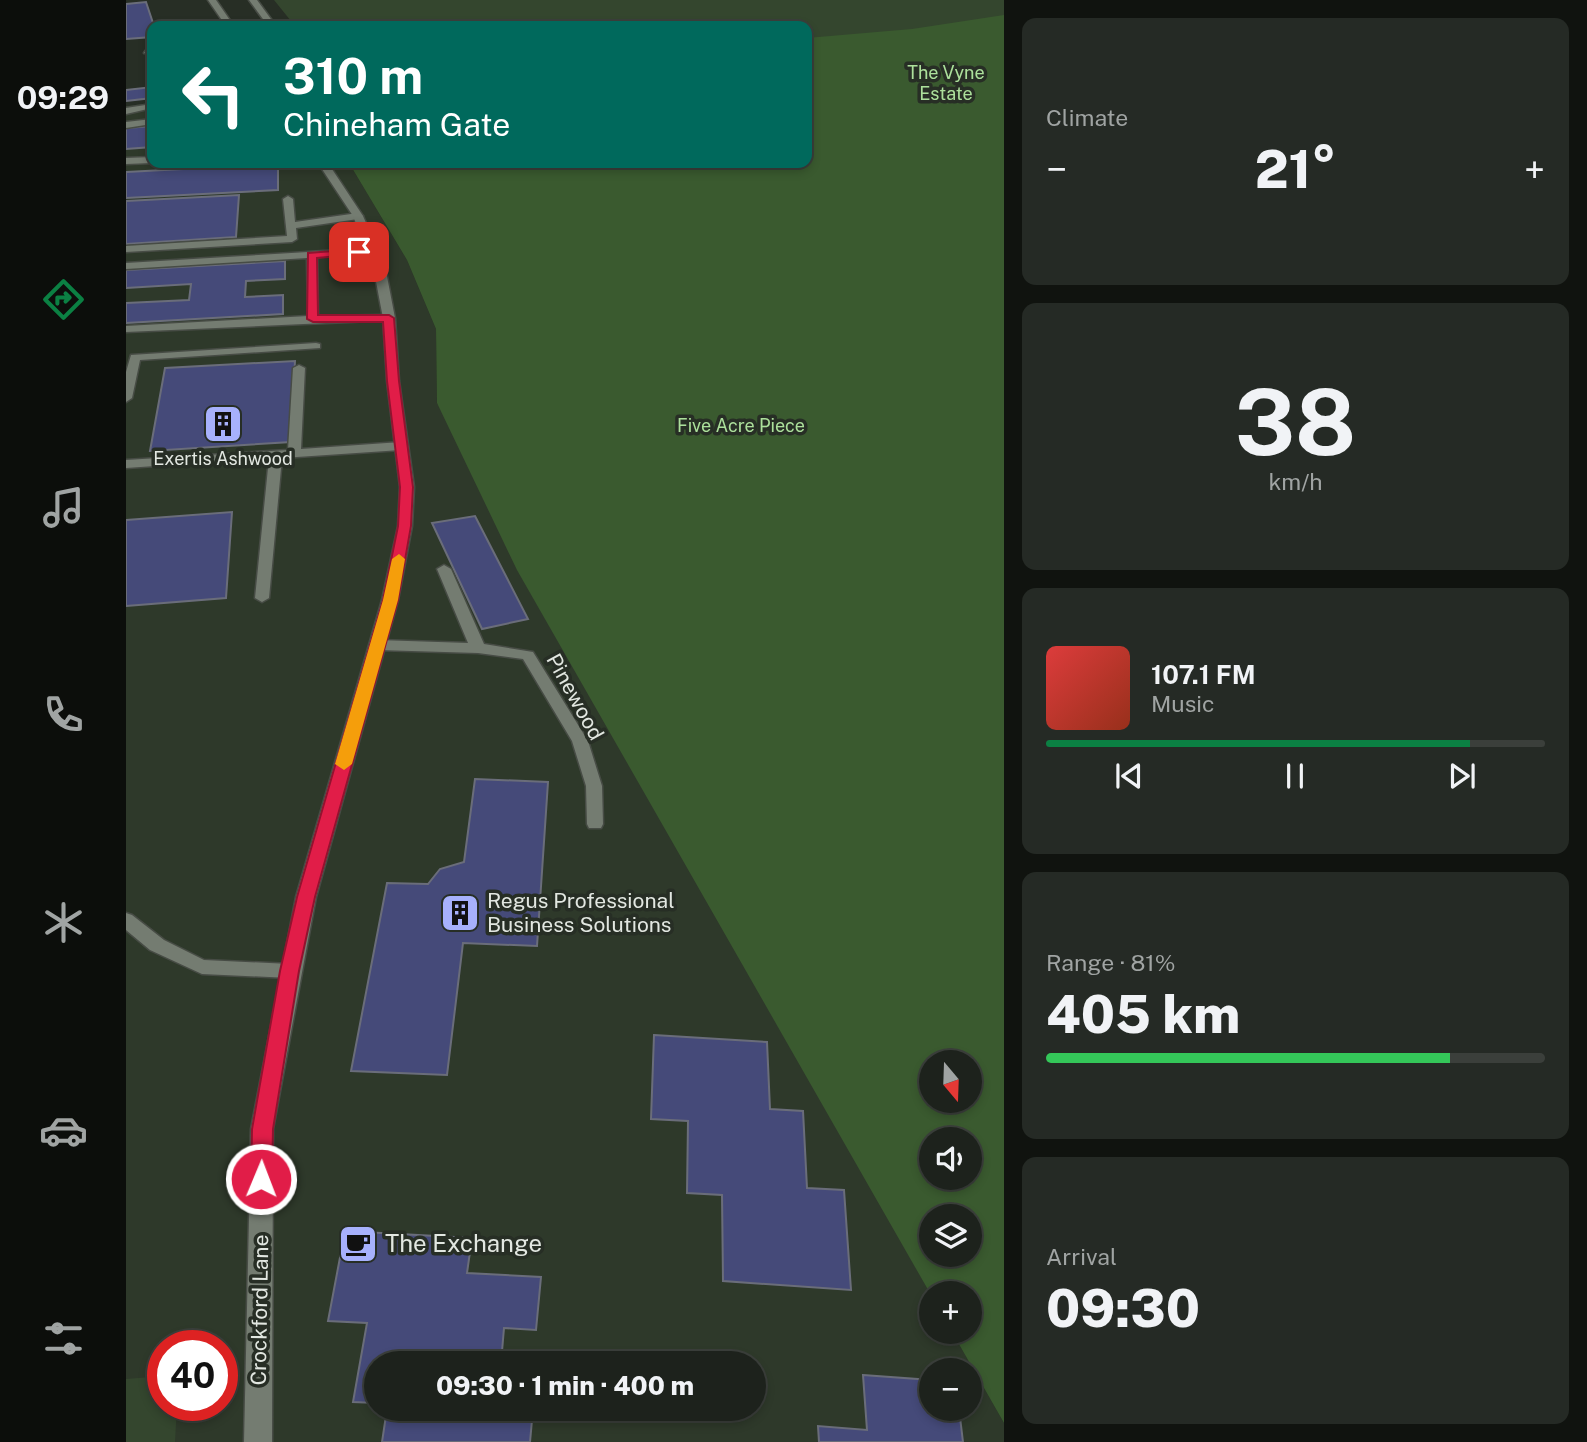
<!DOCTYPE html>
<meta charset="utf-8">
<style>
body{margin:0;font-family:"Public Sans",sans-serif;background:#252a25;color:#f1f3f6;height:100vh;display:flex;flex-direction:column;font-size:26px;white-space:nowrap}
*{box-sizing:border-box;margin:0}
p{font-size:23px;color:#a0a4a3}
.icon{flex:none;width:38px;height:38px;fill:none;stroke:currentColor;stroke-width:2;stroke-linecap:round;stroke-linejoin:round}
.map{position:relative;flex:1;overflow:hidden}
.panel{display:flex;flex-direction:column;gap:18px;padding:18px;background:#10130f;width:583px}
.panel>*{flex:none}
.top-card{position:absolute;left:21px;top:21px;width:665px;height:147px;border-radius:14px;box-shadow:0 4px 10px #0003,0 0 0 2px #3b3f3b;background:#00695c;color:#fff;overflow:hidden}
.needle{width:46px;rotate:161deg}
.controls{position:absolute;left:793px;top:1050px;display:grid;gap:14px}
.controls a{display:grid;place-items:center;width:63px;height:63px;border-radius:50%;background:#1d221c;box-shadow:0 4px 10px #0003,0 0 0 2px #3b3f3b;font-size:35px}
.speed{position:absolute;left:21px;top:1330px;display:flex;gap:14px;font-size:35px;font-weight:700;text-align:center}
.speed>*{display:grid;place-content:center;width:91px;height:91px;border-radius:50%;background:#1d221c;box-shadow:0 4px 10px #0003,0 0 0 2px #3b3f3b;line-height:1}
.speed .limit{border:10px solid #d22;background:#fff;color:#111}
.pin{position:absolute;display:grid;place-items:center;width:60px;height:60px;color:#fff;margin:-30px;border-radius:14px;box-shadow:0 4px 10px #0006}
.me{position:absolute;width:77px;margin:-38px;rotate:1deg;stroke-linejoin:round;filter:drop-shadow(0 0 5px #0008)}
.turn{display:flex;align-items:center;gap:24px;height:147px;padding:0 21px;font-size:32px}
.turn .icon{width:91px;height:91px;stroke-width:2.5}
.turn b{display:block;font-size:49px;line-height:60px}
.big{font-size:52px;font-weight:800;line-height:1.1}
.panel .card{flex:1;display:flex;flex-direction:column;justify-content:center;gap:10px;min-width:0;padding:0 24px;border-radius:14px;background:#252a25}
.panel .dial{align-items:center;gap:0}
.dial b{font-size:91px;line-height:1}
.song{display:flex;align-items:center;gap:21px}
.cover{width:84px;height:84px;border-radius:10px;background:linear-gradient(135deg,hsl(0 70% 55%),hsl(10 70% 35%))}
.played{height:7px;border-radius:4px;background:linear-gradient(90deg,#0b8043 85%,#3b3f3b 85%)}
.keys{display:flex;justify-content:space-around;direction:ltr}
.heat{display:flex;justify-content:space-between;align-items:center;font-size:38px;direction:ltr}
.charge{height:10px;border-radius:5px;background:linear-gradient(90deg,#34c759 81%,#3b3f3b 0)}
.trip{position:absolute;left:238px;top:1351px;width:402px;height:70px;border-radius:35px;background:#1d221c;box-shadow:0 4px 10px #0003,0 0 0 2px #3b3f3b;font-weight:800;line-height:70px;text-align:center}
main{display:flex;flex:1;min-height:0}
.dock{display:flex;flex-direction:column;width:126px;justify-content:space-around;align-items:center;background:#0c0e0b;color:#a0a4a3}
.dock .icon{width:49px;height:49px}
.dock .active{color:#0b8043}
.dock b{font-size:32px;color:#f1f3f6}
.map>svg:first-child{display:block}
.built{fill:#2e392a;fill-rule:evenodd}
.green{fill:#34462e}
.forest{fill:#3a5a2f;fill-rule:evenodd}
.building{fill:#454a79;stroke:#6a6d7a;stroke-width:2}
.lines{fill:none;stroke-linecap:round;stroke-linejoin:round}
.lane-casing{stroke:#474c45;stroke-width:3}
.secondary-casing{stroke:#474c45;stroke-width:3}
.lane{fill:#747c71;fill-rule:evenodd}
.secondary{fill:#747c71;fill-rule:evenodd}
.route{fill:#e11d48;stroke:#92132f;stroke-width:2}
.slow{fill:#f59e0b}
.labels{text-anchor:middle;stroke-width:7;stroke-linejoin:round;paint-order:stroke}
.far-park-label{font-size:18px;fill:#ace09b;stroke:#272e25}
.far-poi-label{font-size:18px;fill:#e2e7e1;stroke:#272e25}
.street-label{font-size:21px;fill:#e2e7e1;stroke:#272e25}
.poi-label{font-size:21px;fill:#e2e7e1;stroke:#272e25;text-anchor:start}
.near-poi-label{font-size:24px;fill:#e2e7e1;stroke:#272e25;text-anchor:start}
</style>
<main>
<nav class="dock">
<b>09:29</b>
<svg class="icon active" aria-label="directions" viewBox="0 0 24 24"><path d="M12 3l9 9-9 9-9-9zM9 14v-3h6M13 9l2 2-2 2"/></svg>
<svg class="icon" aria-label="music" viewBox="0 0 24 24"><path d="M9 18V5l10-2v13"/><circle cx="6" cy="18" r="3"/><circle cx="16" cy="16" r="3"/></svg>
<svg class="icon" aria-label="phone" viewBox="0 0 24 24"><path d="M5 4h4l2 5-3 2q2 4 5 5l2-3 5 2v4C11 20 4 13 5 4z"/></svg>
<svg class="icon" aria-label="climate" viewBox="0 0 24 24"><path d="M12 3v18M4 7l16 10M4 17L20 7"/></svg>
<svg class="icon" aria-label="car" viewBox="0 0 24 24"><path d="M5 17H2v-5l4-1 3-4h7l3 4 3 1v5h-3M9 17h6M6 11h13"/><circle cx="7" cy="17" r="2"/><circle cx="17" cy="17" r="2"/></svg>
<svg class="icon" aria-label="filters" viewBox="0 0 24 24"><path d="M4 7h16M4 17h16"/><circle cx="9" cy="7" r="2"/><circle cx="15" cy="17" r="2"/></svg>
</nav>
<div class="map">
<svg width="879" height="1442" viewBox="0 0 879 1442">
<rect width="100%" height="100%" fill="#272e25"/>
<path class="built" d="M 26,103 L 26,163 L 223,163 L 281,260 L 310,329 L 311,403 L 805,1295 L 805,1332 L 826,1332 L 878,1423 L 878,1442 L 0,1442 L 0,106 ZM 37,1346 L 96,1346 L 96,1405 L 37,1405 ZM 250,1363 L 628,1363 L 628,1409 L 250,1409 ZM 805,1370 L 844,1370 L 844,1409 L 805,1409 Z"/>
<g class="green">
<polygon points="148,0 878,0 878,206 681,68 681,26 169,26"/>
<polygon points="37,1376 37,1405 51,1405 49,1442 0,1442 0,1379"/>
</g>
<path class="forest" d="M 878,15 L 879,15 L 878,1423 L 826,1332 L 844,1332 L 844,1293 L 805,1295 L 391,570 L 311,403 L 310,329 L 281,260 L 223,163 L 681,163 L 681,38 L 786,29 ZM 805,1062 L 844,1062 L 844,1101 L 805,1101 ZM 805,1139 L 844,1139 L 844,1178 L 805,1178 ZM 805,1216 L 844,1216 L 844,1255 L 805,1255 Z"/>
<g class="building">
<polygon points="20,2 27,23 53,21 55,26 26,26 26,37 0,39 0,4"/>
<polygon points="26,87 26,98 0,101 0,90"/>
<polygon points="26,126 26,147 0,149 0,128"/>
<polygon points="152,164 152,190 0,198 0,172"/>
<polygon points="113,195 110,237 0,244 0,201"/>
<polygon points="159,261 159,279 120,281 119,297 157,295 157,314 0,323 0,303 63,300 65,284 0,288 0,270"/>
<polygon points="169,361 165,442 24,451 39,368"/>
<polygon points="106,512 100,598 0,606 0,520"/>
<polygon points="349,516 402,619 356,629 306,523"/>
<polygon points="349,779 422,782 411,946 337,943 321,1075 225,1071 261,883 302,884 314,869 338,862"/>
<polygon points="528,1035 641,1042 644,1109 677,1111 681,1188 718,1190 725,1290 597,1281 596,1195 561,1193 562,1121 525,1119"/>
<polygon points="219,1231 346,1238 341,1273 415,1277 410,1330 378,1328 375,1363 250,1363 250,1403 227,1402 241,1323 202,1321"/>
<polygon points="737,1375 805,1380 805,1409 833,1409 837,1442 693,1442 692,1426 741,1430"/>
<polygon points="261,1409 407,1409 404,1442 256,1442"/>
</g>
<g class="lines">
<defs>
<g id="lane">
<polygon points="21,49 26,49 26,53 18,53"/>
<polygon points="26,104 26,108 0,114 0,108"/>
<polygon points="26,119 26,124 0,128 0,122"/>
<polygon points="26,157 26,163 0,164 0,158"/>
<polygon points="162,196 167,199 169,222 232,213 237,216 232,219 170,228 171,239 166,242 0,252 0,246 161,236 157,199"/>
<polygon points="248,248 253,251 252,253 191,257 192,316 263,315 267,316 267,320 0,332 0,326 182,316 181,258 0,269 0,263"/>
<polygon points="190,343 194,344 194,348 14,360 6,398 0,402 0,372 5,355"/>
<polygon points="173,365 179,368 175,449 275,442 281,446 275,450 156,458 143,598 136,602 129,598 143,458 0,468 0,460 162,450 167,368"/>
<polygon points="318,565 325,569 358,644 407,652 462,741 476,786 477,824 475,828 463,828 461,824 460,786 446,741 397,659 352,653 252,650 245,645 252,640 342,643 311,569"/>
<polygon points="0,913 6,915 38,940 78,960 164,964 171,966 173,971 171,976 164,978 76,974 24,950 0,930"/>
</g>
<g id="secondary">
<polygon points="82,0 90,0 108,26 100,26"/>
<polygon points="123,0 131,0 150,26 142,26"/>
<polygon points="192,163 202,163 237,216 259,266 269,318 273,381 288,487 286,526 272,600 190,897 147,1129 146,1442 118,1442 125,1129 170,897 256,600 272,526 274,487 261,381 257,318 247,266 227,216"/>
</g>
</defs>
<use href="#lane" class="lane-casing"/>
<use href="#secondary" class="secondary-casing"/>
<use href="#lane" class="lane"/>
<use href="#secondary" class="secondary"/>
</g>
<polygon class="route" points="233,249 239,252 237,254 191,258 192,315 263,315 268,318 273,381 287,487 285,526 272,600 189,897 173,971 147,1129 146,1179 143,1186 135,1189 128,1186 125,1179 126,1129 154,971 171,897 257,600 272,526 274,487 261,381 257,322 187,322 181,319 182,253"/>
<polygon class="slow" points="273,554 279,559 272,600 226,764 218,770 209,764 257,600 266,559"/>
<defs>
<symbol id="building-square" viewBox="-11 -11 22 22"><rect x="-9" y="-9" width="18" height="18" rx="4" fill="#a7b1fc" stroke="#272e25"/><path d="M-4-6H4V6H1V3H-1V6H-4ZM-2.5-4.3h1.7v1.8h-1.7ZM.8-4.3h1.7v1.8H.8ZM-2.5-1h1.7V.8h-1.7ZM.8-1h1.7V.8H.8Z" fill="#111"/></symbol>
<symbol id="cafe-square" viewBox="-11 -11 22 22"><rect x="-9" y="-9" width="18" height="18" rx="4" fill="#a7b1fc" stroke="#272e25"/><path d="M-5.5-4.5H6V0H3Q3 3.5 0 3.5H-2.5Q-5.5 3.5-5.5 0ZM3-3.2v2h1.7v-2ZM-6 4.5H4V6H-6Z" fill="#111"/></symbol>
</defs>
<g fill-rule="evenodd">
<use href="#building-square" x="75" y="402" width="44" height="44"/>
<use href="#building-square" x="312" y="891" width="44" height="44"/>
<use href="#cafe-square" x="210" y="1222" width="44" height="44"/>
</g>
<g class="labels">
<g class="far-park-label">
<text x="820" y="79">The Vyne<tspan x="820" dy="21">Estate</tspan></text>
<text x="615" y="432">Five Acre Piece</text>
</g>
<g class="far-poi-label">
<text x="97" y="465">Exertis Ashwood</text>
</g>
<g class="street-label">
<text transform="translate(449 697) rotate(61)" y="7">Pinewood</text>
<text transform="translate(134 1310) rotate(-89)" y="7">Crockford Lane</text>
</g>
<g class="poi-label">
<text x="361" y="908">Regus Professional<tspan x="361" dy="24">Business Solutions</tspan></text>
</g>
<g class="near-poi-label">
<text x="259" y="1252">The Exchange</text>
</g>
</g>
</svg>
<div class="controls">
<a><svg class="needle" viewBox="-14 -14 28 28"><path d="M0-13l5 13h-10z" fill="#e53935"/><path d="M0 13l5-13h-10z" fill="#a0a4a3"/></svg></a>
<a><svg class="icon" aria-label="sound" viewBox="0 0 24 24"><path d="M4 9h4l5-4v14l-5-4H4zM17 9q2 3 0 6"/></svg></a>
<a><svg class="icon" aria-label="layers" viewBox="0 0 24 24"><path d="M12 4l9 5-9 5-9-5zM3 14l9 5 9-5"/></svg></a>
<a>+</a>
<a>−</a>
</div>
<div class="speed"><div class="limit">40</div></div>
<div class="pin" style="left:233px;top:252px;background:#d93025"><svg class="icon" aria-label="arrive" viewBox="0 0 24 24"><path d="M6 21V4h12l-3 4 3 4H6"/></svg></div>
<svg class="me" style="left:135px;top:1179px" viewBox="-20 -20 40 40"><circle r="17" fill="#e11d48" stroke="#fff" stroke-width="3"/><path d="M0-11L8 9 0 5-8 9z" fill="#fff"/></svg>
<div class="trip">09:30 · 1 min · 400 m</div>
<div class="top-card">
<div class="turn"><svg class="icon" aria-label="left" viewBox="0 0 24 24"><path d="M17 20v-9H6M10 6l-5 5 5 5"/></svg><div><b>310 m</b>Chineham Gate</div></div>
</div>
</div>
<section class="panel">
<div class="card"><p>Climate</p>
<div class="heat"><a>−</a><b class="big">21°</b><a>+</a></div>
</div>
<div class="card dial"><b>38</b><p>km/h</p></div>
<div class="card">
<div class="song"><i class="cover"></i><div><b>107.1 FM</b><p>Music</p></div></div>
<div class="played"></div>
<div class="keys"><svg class="icon" aria-label="previous" viewBox="0 0 24 24"><path d="M18 5L8 12l10 7zM5 5v14"/></svg><svg class="icon" aria-label="pause" viewBox="0 0 24 24"><path d="M8 5v14M16 5v14"/></svg><svg class="icon" aria-label="next" viewBox="0 0 24 24"><path d="M6 5l10 7-10 7zM19 5v14"/></svg></div>
</div>
<div class="card"><p>Range · 81%</p><b class="big">405 km</b><div class="charge"></div></div>
<div class="card"><p>Arrival</p><b class="big">09:30</b></div>
</section>
</main>
